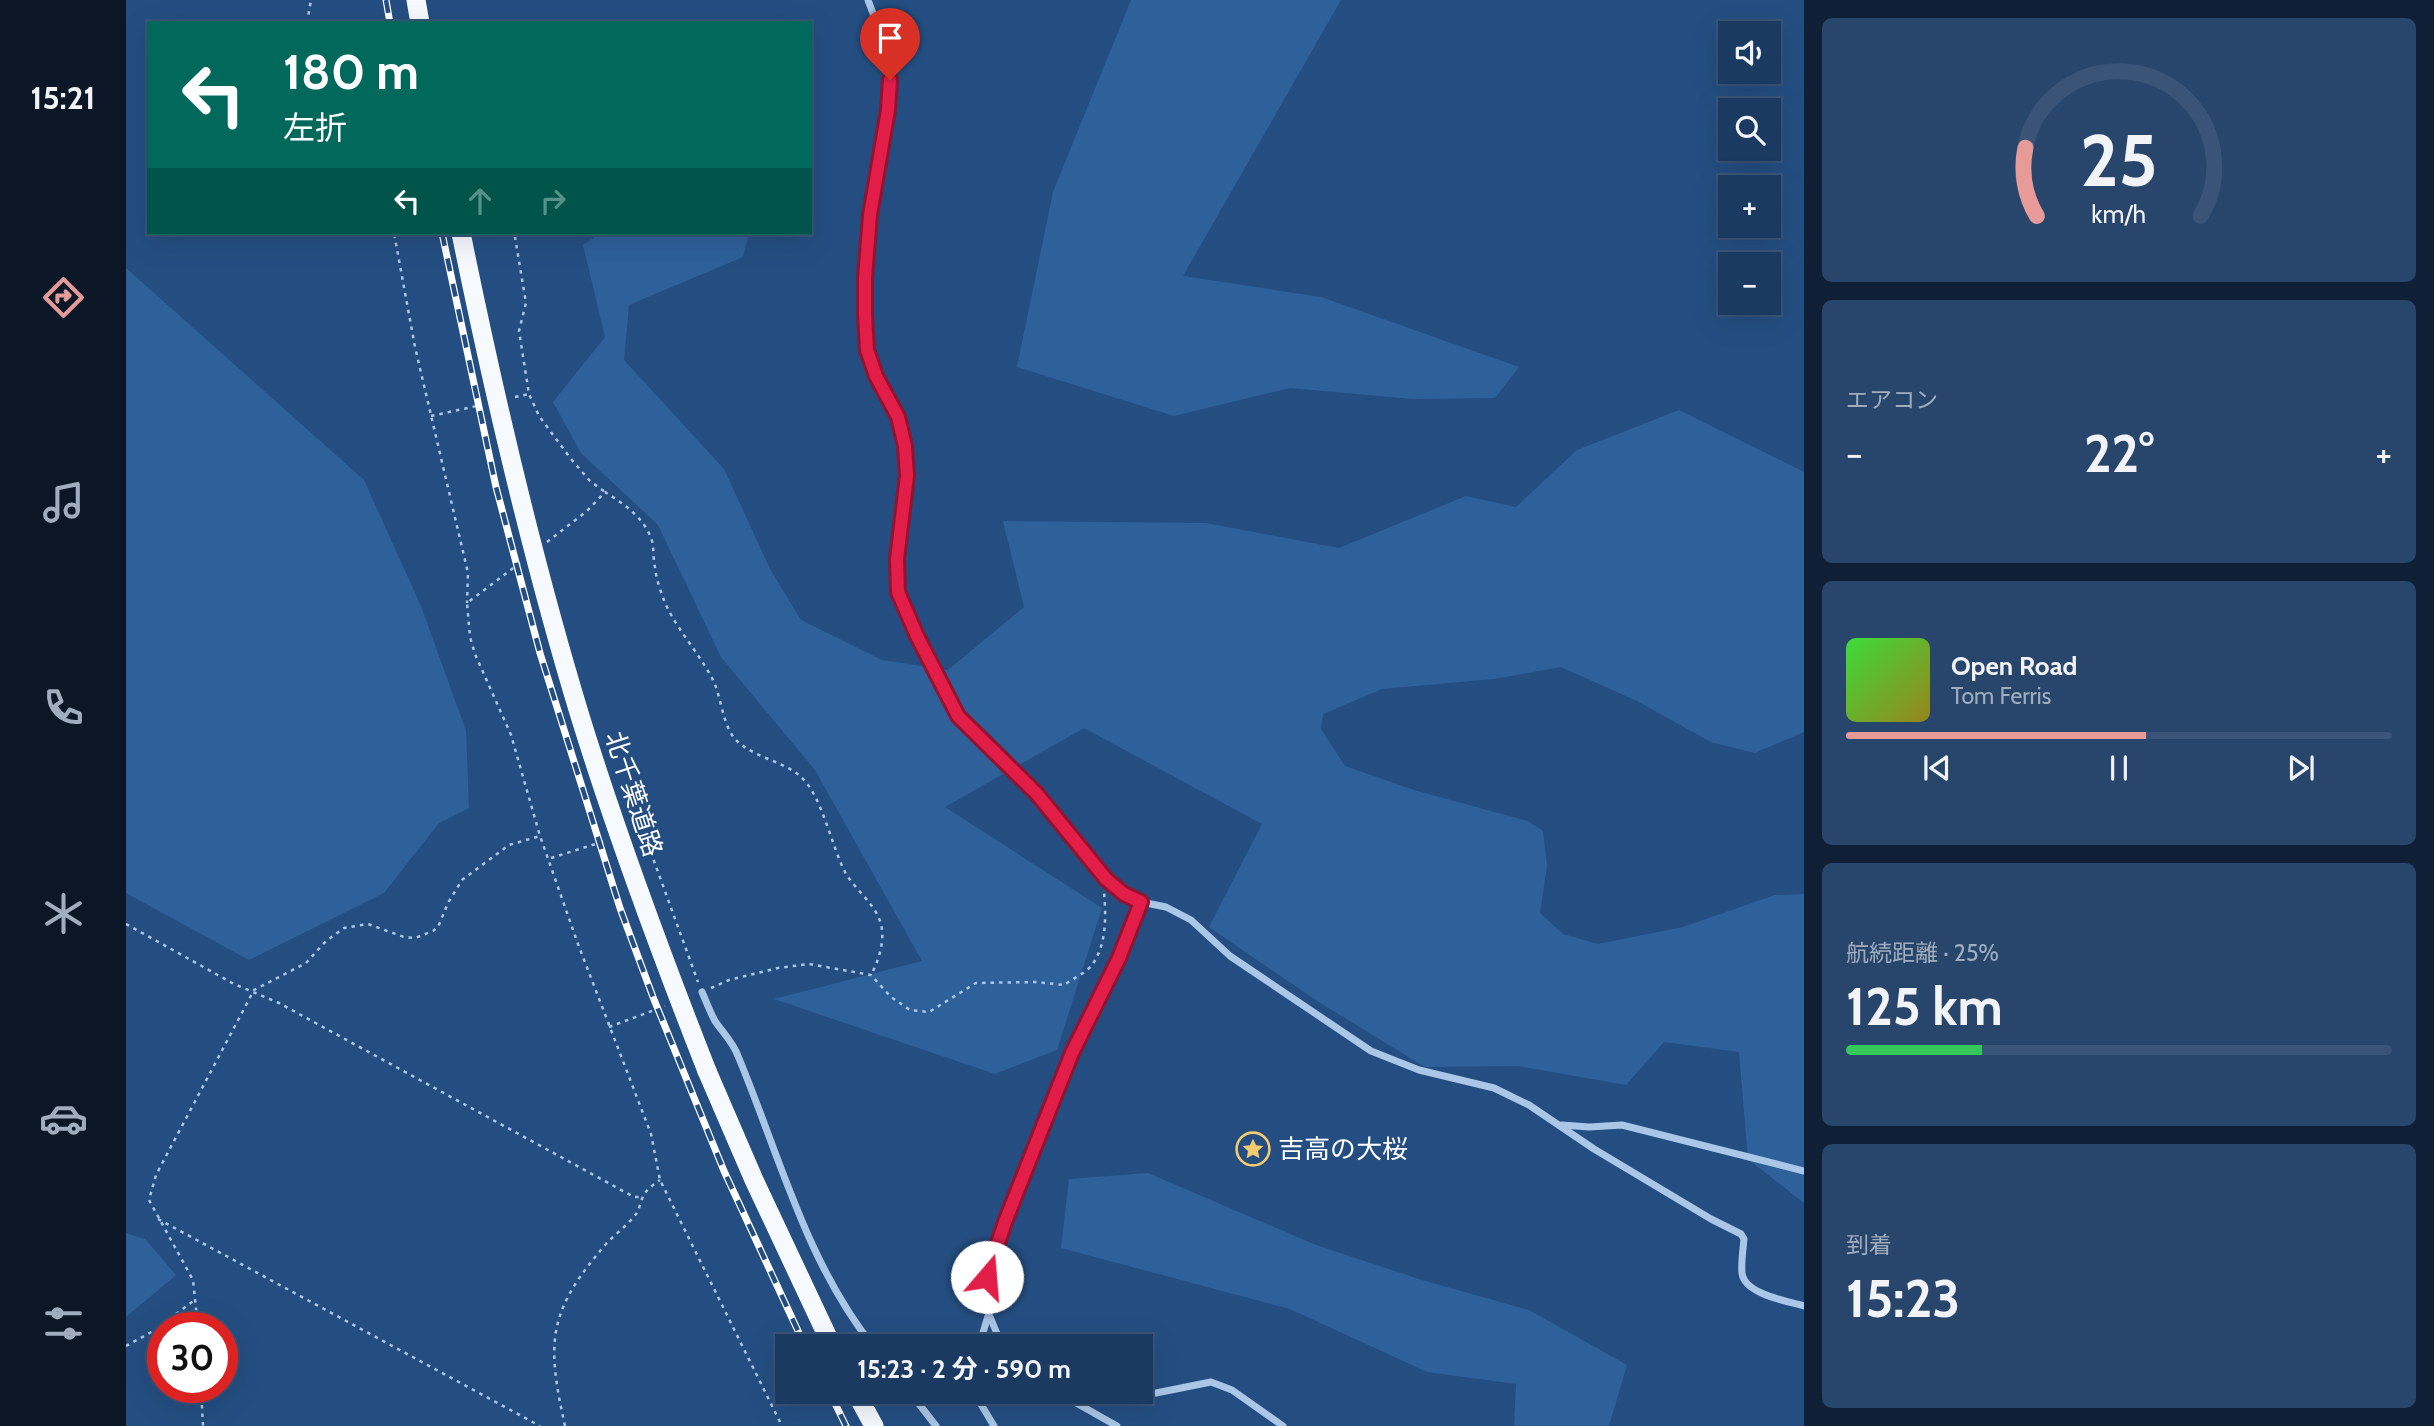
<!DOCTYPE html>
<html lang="ja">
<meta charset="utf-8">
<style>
body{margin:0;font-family:Cabin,"Noto Sans JP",sans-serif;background:#28456b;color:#f1f3f6;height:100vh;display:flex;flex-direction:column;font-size:26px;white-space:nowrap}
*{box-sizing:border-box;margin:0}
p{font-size:23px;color:#a0adbe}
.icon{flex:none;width:38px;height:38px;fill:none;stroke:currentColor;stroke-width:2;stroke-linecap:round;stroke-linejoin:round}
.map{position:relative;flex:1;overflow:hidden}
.sheet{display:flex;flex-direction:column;gap:18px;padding:18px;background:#0f2036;width:630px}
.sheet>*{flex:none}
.guide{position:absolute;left:21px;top:21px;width:665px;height:214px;border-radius:0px;box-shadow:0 7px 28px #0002,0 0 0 2px #395477;background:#00695c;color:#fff;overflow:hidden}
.buttons{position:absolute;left:1592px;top:21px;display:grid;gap:14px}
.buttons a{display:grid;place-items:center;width:63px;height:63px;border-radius:0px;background:#1b3a62;box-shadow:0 7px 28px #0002,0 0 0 2px #395477;font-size:35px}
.speed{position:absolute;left:21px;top:1312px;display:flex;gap:14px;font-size:35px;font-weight:700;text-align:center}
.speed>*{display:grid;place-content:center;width:91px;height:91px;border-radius:50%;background:#1b3a62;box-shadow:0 7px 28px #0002,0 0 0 2px #395477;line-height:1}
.speed .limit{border:10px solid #d22;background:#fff;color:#111}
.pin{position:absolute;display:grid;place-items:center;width:60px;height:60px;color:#fff;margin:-72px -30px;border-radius:50% 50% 50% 0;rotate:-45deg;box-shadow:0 0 7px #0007}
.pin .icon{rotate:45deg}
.me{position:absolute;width:77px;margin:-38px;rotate:18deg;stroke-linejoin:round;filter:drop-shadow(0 0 5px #0008)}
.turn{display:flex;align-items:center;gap:24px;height:147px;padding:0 21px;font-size:32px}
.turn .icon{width:91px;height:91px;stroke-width:2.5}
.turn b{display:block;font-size:49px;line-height:60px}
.lanes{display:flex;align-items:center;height:66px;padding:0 21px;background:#0003;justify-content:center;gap:35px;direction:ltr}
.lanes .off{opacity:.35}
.big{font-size:52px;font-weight:700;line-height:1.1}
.sheet .tile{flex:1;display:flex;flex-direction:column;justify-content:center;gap:10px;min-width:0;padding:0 24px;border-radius:10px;background:#28456b}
.sheet .dial{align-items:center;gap:0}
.dial svg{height:182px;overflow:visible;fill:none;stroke:#395477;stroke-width:7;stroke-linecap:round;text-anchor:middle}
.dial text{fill:#f1f3f6;stroke:none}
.song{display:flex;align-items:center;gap:21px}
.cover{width:84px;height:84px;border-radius:10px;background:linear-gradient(135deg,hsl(120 70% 55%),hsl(50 70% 35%))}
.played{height:7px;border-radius:4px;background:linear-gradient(90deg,#e69b98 55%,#395477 55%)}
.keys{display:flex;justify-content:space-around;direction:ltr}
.heat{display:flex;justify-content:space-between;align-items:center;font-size:38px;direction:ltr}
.charge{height:10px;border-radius:5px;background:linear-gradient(90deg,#34c759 25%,#395477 0)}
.trip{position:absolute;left:649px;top:1334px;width:378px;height:70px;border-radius:0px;background:#1b3a62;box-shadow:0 7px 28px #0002,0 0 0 2px #395477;font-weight:700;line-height:70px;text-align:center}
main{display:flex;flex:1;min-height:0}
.dock{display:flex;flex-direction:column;width:126px;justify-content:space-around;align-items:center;background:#0b1727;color:#a0adbe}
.dock .icon{width:49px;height:49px}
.dock .selected{color:#e69b98}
.dock b{font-size:32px;color:#f1f3f6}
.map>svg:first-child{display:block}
.green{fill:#2e609a}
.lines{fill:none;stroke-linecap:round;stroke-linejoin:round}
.path{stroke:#abc7e7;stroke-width:2.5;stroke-dasharray:3.5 5;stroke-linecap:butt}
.minor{stroke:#abc7e7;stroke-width:7}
.trunk{stroke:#f6fafe;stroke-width:19}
.rail-casing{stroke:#fff;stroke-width:7}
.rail{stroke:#244e82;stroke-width:4.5;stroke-dasharray:13;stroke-linecap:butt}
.trunk-bridge{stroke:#f6fafe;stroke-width:19}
.route-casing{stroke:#92132f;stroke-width:18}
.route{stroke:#e11d48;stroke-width:12}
.labels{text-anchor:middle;stroke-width:7;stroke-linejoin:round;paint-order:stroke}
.street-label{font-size:26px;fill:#fff;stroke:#244e82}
.poi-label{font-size:26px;fill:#fff;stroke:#244e82;text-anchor:start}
</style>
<main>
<nav class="dock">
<b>15:21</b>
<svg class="icon selected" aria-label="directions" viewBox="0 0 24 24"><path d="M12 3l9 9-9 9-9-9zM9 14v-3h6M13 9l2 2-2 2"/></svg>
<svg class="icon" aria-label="music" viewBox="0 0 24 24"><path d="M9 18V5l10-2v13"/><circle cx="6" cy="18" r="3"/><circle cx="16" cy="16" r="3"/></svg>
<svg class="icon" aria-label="phone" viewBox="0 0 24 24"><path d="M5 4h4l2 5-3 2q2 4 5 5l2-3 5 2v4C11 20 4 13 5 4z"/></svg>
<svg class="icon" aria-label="climate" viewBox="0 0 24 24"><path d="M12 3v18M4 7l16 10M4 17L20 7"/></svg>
<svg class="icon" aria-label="car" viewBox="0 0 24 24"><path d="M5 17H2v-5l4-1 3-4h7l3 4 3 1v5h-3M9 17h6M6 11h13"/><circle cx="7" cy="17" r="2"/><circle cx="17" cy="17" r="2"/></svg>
<svg class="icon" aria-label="filters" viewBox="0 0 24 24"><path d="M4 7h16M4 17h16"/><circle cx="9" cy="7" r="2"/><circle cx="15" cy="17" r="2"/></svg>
</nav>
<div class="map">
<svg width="1678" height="1426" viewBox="0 0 1678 1426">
<rect width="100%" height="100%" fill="#244e82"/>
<g class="green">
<polygon points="1005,0 1215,0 1057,276 1195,297 1393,367 1369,398 1286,399 1164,388 1048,416 891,367 927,192"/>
<polygon points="475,233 623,233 617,257 503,305 498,360 598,469 644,569 675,620 756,660 822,670 898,607 877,521 1080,523 1213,548 1340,496 1390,507 1451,450 1553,410 1678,472 1678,732 1629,753 1585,742 1511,701 1435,667 1368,679 1256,689 1197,714 1195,729 1219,766 1291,791 1402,821 1417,831 1421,866 1414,913 1437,934 1472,944 1557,927 1649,895 1678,894 1678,1203 1622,1159 1613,1052 1538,1042 1500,1085 1392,1066 1299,1067 1191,1001 1083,927 1136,824 958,728 819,807 976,908 931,1050 869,1074 648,999 796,961 689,770 595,657 532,525 455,453 427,402 479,337 457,245"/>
<polygon points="0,268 238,480 295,606 340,731 343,808 313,823 258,893 123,960 0,893"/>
<polygon points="1022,1173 1190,1245 1296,1280 1403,1310 1501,1365 1483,1426 1388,1426 1390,1384 1301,1372 1164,1309 935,1248 943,1179"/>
<polygon points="0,1233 19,1239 50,1275 0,1317"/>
</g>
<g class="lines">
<g class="path">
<polyline points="181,23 185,0"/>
<polyline points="261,233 268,233 289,347 342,573 341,603"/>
<polyline points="397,233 389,237 400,303 393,331 403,394 413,416 445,459 464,481 479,492"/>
<polyline points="389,397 403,394"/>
<polyline points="305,416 355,405"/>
<path d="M 421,542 L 461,511 L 479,492 C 498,504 519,518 526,541 C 528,549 527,559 529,567 C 530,579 535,592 539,603 C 552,631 573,653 587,680 C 595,697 596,719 606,735 C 620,756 656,760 674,776 C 696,795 705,845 719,872 C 729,890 749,903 755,924 C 759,941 753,960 745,975"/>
<polyline points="394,563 341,603 344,637 349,654 385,735 414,836 452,944 525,1134 534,1180 656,1426"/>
<polyline points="508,831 516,828 572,982"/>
<polyline points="425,858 479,841"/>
<polyline points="0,924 108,984 153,1003 508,1197 516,1197"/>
<path d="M 585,988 L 603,980 L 652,968 L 683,964 L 745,975 L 765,997 L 784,1010 L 803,1012 L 850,983 L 911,982 L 938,985 C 946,979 960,973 966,965 C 981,944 980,916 978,892"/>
<polyline points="483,1027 539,1006"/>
<polyline points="32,1219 414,1426"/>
<polyline points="72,1328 67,1280 23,1200 30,1175 128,990 180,963 200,941 218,928 242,924 278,937 289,938 307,931 312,927 322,903 336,880 383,845 414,836"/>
<polyline points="0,1346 29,1330 70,1299"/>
<polyline points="75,1388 77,1426"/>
<path d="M 439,1426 C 420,1341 422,1311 480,1244 C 489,1234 502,1225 510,1214 C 513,1210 514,1204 516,1199 C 519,1190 527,1185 534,1180"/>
</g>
<g class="minor">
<path d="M 742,0 L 760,48 L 764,80 L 762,110 L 744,215 L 739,278 L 741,350 L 750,375 L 772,417 L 779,446 L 781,476 L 771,559 L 772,592 L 791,636 L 832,716 L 911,794 L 973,872 L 998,894 L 1015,902 L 1040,907 L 1065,920 L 1104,956 L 1245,1051 L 1293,1070 L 1368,1088 L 1403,1105 L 1468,1149 L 1585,1219 L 1615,1234 L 1618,1239 C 1617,1250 1615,1262 1616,1273 C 1618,1294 1661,1301 1678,1306"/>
<path d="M 576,992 C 580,1001 584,1012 589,1021 C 597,1033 607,1042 612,1056 C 653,1154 680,1262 747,1346"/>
<polyline points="1436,1125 1463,1127 1496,1125 1678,1171"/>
<polyline points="853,1346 862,1316"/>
<polyline points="881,1346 872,1336 857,1300 861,1277 879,1222 946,1053 993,958 1015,902"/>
<polyline points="783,1391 810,1426"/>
<polyline points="847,1391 868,1426"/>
<polyline points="929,1391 991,1426"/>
<polyline points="980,1391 1006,1394 1030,1393 1085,1382 1106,1390 1157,1426"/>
</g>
<g class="trunk">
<polyline points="290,0 294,23"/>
<polyline points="581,1071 628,1180 706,1346"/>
<polyline points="729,1391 748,1426"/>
</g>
<defs>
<g id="rail">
<polyline points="260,0 264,23"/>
<polyline points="316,233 370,487 414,653 494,908 527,997 598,1171 679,1346"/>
<polyline points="703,1391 720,1426"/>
</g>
</defs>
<use href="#rail" class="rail-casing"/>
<use href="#rail" class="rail"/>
<path class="trunk-bridge" d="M 335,233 C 368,395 406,558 454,716 C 491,836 535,954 581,1071"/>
</g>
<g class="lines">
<defs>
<polyline id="route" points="764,80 762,110 744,215 739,278 739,314 741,350 750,376 772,417 779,446 781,476 771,559 772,592 791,636 832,716 911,794 980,879 998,894 1015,902 993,958 946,1053 879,1222 861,1277"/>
</defs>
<use href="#route" class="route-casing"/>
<use href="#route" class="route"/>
</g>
<defs>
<symbol id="sight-ring" viewBox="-11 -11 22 22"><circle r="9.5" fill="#244e82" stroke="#f2ca6f" stroke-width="1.5"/><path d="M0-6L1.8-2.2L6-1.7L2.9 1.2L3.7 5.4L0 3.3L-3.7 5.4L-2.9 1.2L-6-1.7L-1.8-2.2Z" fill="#f2ca6f"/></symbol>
</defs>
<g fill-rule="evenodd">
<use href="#sight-ring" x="1108" y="1130" width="38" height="38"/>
</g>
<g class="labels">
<g class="street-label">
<text transform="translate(508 794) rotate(72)" y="9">北千葉道路</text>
</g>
<g class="poi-label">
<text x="1152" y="1158">吉高の大桜</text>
</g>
</g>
</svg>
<div class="buttons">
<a><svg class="icon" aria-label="sound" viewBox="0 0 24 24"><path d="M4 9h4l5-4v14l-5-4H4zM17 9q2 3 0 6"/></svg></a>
<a><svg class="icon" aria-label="search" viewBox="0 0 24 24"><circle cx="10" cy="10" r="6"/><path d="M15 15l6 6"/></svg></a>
<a>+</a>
<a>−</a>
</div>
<div class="speed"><div class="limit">30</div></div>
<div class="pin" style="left:764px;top:80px;background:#d93025"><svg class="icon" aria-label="arrive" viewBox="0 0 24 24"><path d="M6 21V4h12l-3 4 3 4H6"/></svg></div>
<svg class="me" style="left:861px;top:1277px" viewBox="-20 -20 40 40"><circle r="19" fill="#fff"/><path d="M0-13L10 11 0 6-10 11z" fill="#e11d48"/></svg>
<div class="trip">15:23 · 2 分 · 590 m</div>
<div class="guide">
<div class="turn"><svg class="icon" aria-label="left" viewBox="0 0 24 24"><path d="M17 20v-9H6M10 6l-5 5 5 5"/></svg><div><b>180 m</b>左折</div></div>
<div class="lanes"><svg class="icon" aria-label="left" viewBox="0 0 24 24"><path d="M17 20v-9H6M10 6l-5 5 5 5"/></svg><svg class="icon off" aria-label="ahead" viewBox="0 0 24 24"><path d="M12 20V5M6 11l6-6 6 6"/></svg><svg class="icon off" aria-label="right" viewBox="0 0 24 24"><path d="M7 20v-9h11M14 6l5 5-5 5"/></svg></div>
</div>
</div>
<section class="sheet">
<div class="tile dial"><svg viewBox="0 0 100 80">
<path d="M14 69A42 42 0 1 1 86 69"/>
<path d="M14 69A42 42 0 0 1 9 39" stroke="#e69b98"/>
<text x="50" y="56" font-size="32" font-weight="700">25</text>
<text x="50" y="72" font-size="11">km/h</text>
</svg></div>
<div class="tile"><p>エアコン</p>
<div class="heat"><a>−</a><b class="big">22°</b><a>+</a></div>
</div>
<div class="tile">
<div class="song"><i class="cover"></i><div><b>Open Road</b><p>Tom Ferris</p></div></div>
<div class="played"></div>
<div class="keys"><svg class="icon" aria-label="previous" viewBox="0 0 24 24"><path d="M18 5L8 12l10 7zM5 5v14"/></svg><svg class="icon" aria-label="pause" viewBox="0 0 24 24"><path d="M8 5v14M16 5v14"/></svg><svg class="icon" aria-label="next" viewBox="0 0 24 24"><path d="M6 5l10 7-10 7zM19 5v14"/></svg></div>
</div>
<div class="tile"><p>航続距離 · 25%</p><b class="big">125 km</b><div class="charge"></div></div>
<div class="tile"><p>到着</p><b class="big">15:23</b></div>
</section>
</main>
